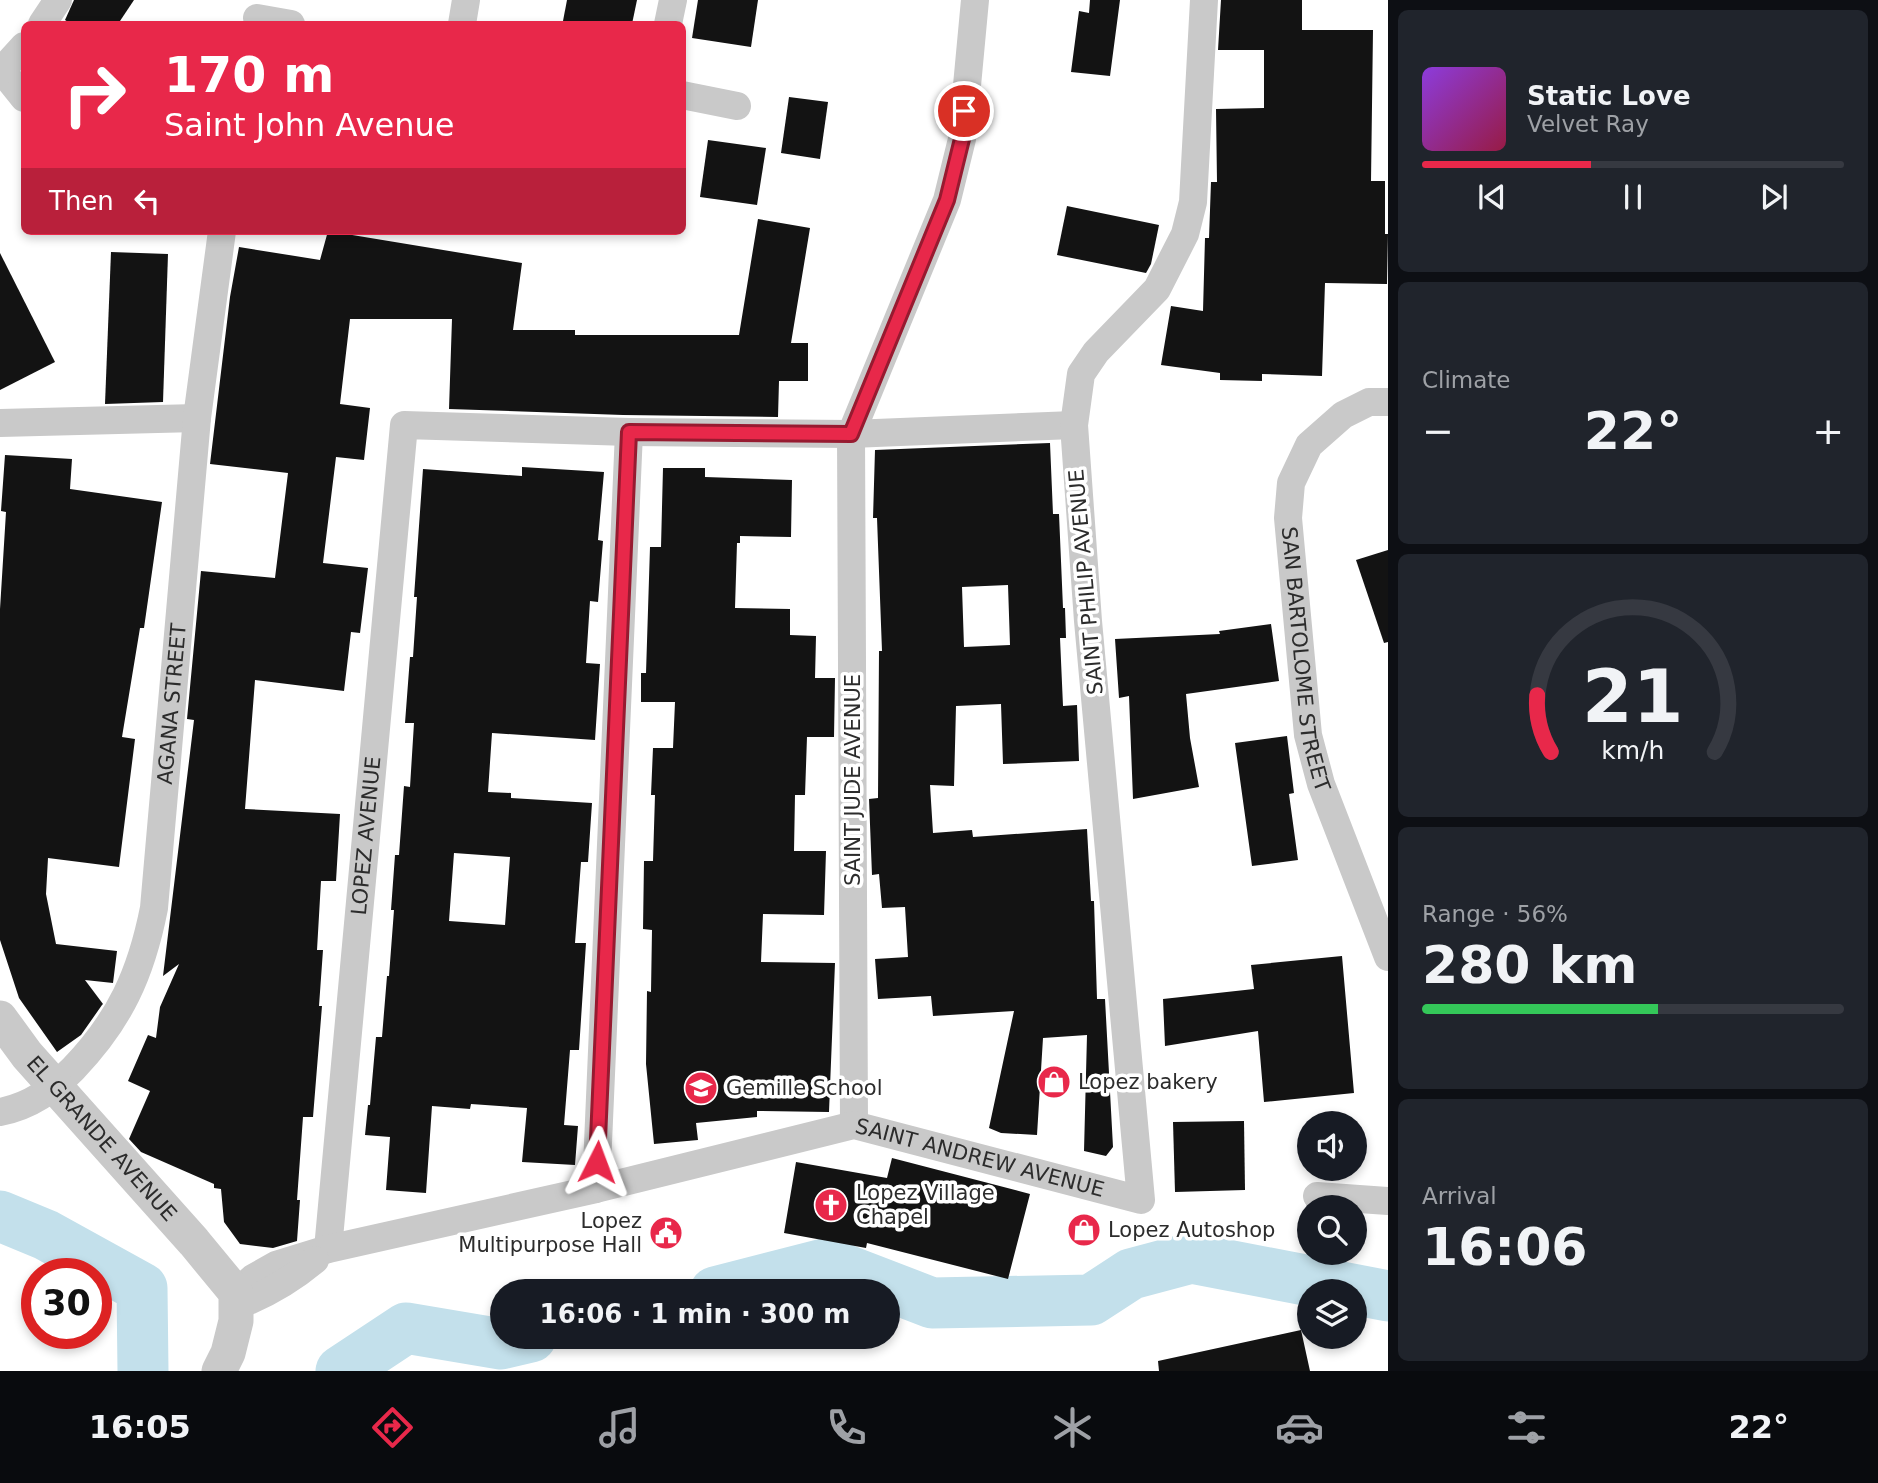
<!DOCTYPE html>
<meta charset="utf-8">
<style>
body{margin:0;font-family:"DejaVu Sans",sans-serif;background:#20242c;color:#f1f3f6;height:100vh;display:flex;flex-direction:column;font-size:26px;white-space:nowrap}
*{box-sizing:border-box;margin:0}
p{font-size:23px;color:#9ea1a6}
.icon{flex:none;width:38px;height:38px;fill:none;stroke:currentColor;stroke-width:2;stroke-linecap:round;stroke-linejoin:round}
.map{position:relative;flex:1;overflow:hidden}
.sheet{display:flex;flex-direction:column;gap:10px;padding:10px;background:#0d0f14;width:490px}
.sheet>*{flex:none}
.guide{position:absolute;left:21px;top:21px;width:665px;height:214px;border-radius:10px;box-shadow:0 4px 10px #0003;background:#e8284a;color:#fff;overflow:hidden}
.buttons{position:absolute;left:1297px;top:1111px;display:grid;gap:14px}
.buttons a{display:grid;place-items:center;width:70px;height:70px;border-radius:50%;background:#171b24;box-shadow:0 4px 10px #0003;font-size:35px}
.speed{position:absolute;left:21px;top:1258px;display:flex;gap:14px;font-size:35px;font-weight:700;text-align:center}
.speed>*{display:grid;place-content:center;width:91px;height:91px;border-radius:50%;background:#171b24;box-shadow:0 4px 10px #0003;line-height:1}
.speed .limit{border:10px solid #d22;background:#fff;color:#111}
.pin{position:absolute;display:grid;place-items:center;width:60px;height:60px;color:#fff;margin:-30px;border:4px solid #fff;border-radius:50%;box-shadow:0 2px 7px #0007}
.me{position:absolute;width:77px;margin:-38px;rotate:3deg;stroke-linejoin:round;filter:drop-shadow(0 0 5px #0008)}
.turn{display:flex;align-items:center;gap:24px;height:147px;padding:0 28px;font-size:32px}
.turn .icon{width:91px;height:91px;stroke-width:2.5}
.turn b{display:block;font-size:49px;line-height:60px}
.then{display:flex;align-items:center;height:66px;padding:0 28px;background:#0003;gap:14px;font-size:26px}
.big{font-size:52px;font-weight:600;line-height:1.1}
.sheet .tile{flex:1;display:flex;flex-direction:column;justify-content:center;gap:10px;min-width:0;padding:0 24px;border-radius:10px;background:#20242c}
.sheet .dial{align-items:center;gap:0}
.dial svg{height:182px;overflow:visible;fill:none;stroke:#363941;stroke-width:7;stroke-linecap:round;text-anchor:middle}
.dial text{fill:#f1f3f6;stroke:none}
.song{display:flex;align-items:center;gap:21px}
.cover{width:84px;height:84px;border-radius:10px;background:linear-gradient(135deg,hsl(270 70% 55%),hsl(340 70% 35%))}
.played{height:7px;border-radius:4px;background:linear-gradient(90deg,#e8284a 40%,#363941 40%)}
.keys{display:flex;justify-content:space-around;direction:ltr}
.heat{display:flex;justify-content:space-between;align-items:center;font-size:38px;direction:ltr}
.charge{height:10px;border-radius:5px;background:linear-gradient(90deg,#34c759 56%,#363941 0)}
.trip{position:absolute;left:490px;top:1279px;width:410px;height:70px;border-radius:35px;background:#171b24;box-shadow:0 4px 10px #0003;font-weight:600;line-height:70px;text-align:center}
.dock{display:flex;height:112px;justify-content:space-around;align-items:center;background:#090b0e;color:#9ea1a6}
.dock .icon{width:49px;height:49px}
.dock .on{color:#e8284a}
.dock b{font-size:32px;color:#f1f3f6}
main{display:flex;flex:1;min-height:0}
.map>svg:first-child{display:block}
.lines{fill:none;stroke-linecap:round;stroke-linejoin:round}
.river{stroke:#c3e0eb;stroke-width:51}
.building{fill:#131313;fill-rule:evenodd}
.minor{stroke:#c9c9c9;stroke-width:28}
.tertiary{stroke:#c9c9c9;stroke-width:35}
.route-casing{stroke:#971a30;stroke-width:18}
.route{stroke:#e8284a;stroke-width:12}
.labels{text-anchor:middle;stroke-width:7;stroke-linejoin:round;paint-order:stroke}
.street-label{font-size:21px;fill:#2c2c2c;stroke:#fff}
.poi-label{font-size:21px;fill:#2c2c2c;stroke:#fff;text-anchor:start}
</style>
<main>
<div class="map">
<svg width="1388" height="1371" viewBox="0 0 1388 1371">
<rect width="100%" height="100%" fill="#fff"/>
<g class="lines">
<g class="river">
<polyline points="0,1216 46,1235 142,1288 143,1371"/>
<polyline points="715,1292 828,1263 932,1303 1091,1300 1131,1274 1191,1258 1388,1296"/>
<polyline points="341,1371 406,1328 501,1344 531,1337"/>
</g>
</g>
<g class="building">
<polygon points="74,0 134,0 118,24 71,24 65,20"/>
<polygon points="567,0 637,0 632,24 584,24 563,21"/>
<polygon points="698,0 758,0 751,47 692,38"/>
<polygon points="1090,0 1120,0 1110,76 1071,72 1079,11 1089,13"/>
<polygon points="1221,0 1302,0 1302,30 1373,30 1371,181 1385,181 1385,234 1388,234 1387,284 1325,283 1322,376 1262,374 1262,381 1220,380 1220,373 1161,365 1171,306 1203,311 1205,238 1209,238 1211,182 1217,182 1216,109 1264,108 1264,50 1218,50"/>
<polygon points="789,97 828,102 820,159 781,153"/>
<polygon points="708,140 766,148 757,205 700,197"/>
<polygon points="1067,206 1159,225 1151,264 1146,273 1057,255"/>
<polygon points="758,219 810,228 791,343 808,343 808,381 779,381 778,417 623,415 449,409 452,319 350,319 340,404 370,408 364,460 336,457 323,563 368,568 360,633 351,632 344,691 255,680 245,809 340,814 336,881 321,881 317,950 323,950 319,1006 322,1006 313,1117 303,1117 297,1200 300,1200 297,1241 273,1248 240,1244 224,1222 221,1189 214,1188 214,1184 141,1152 129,1139 150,1091 128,1081 148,1035 156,1038 160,1007 179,964 163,976 194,720 187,719 201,571 275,578 288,473 210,464 230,297 239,247 320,260 328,231 522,263 513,330 575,330 575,335 739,335"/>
<polygon points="111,252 168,254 163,402 105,404"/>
<polygon points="0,253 55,362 0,390"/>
<path d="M 1050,443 L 1053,514 L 1059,514 L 1063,608 L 1065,608 L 1066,638 L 1060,638 L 1063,706 L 1077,705 L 1079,761 L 1003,764 L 1001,704 L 956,706 L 954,786 L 930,785 L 933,833 L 972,830 L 973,837 L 1087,829 L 1091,901 L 1094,901 L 1097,999 L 1105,999 L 1113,1147 L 1106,1156 L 1084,1151 L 1087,1035 L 1043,1038 L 1037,1135 L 1001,1133 L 989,1128 L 1014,1011 L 933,1016 L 931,996 L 878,999 L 875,959 L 908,957 L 905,907 L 882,908 L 879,874 L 872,875 L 869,799 L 878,798 L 879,651 L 882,651 L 877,518 L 873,518 L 875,450 ZM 1008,585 L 1010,645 L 964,647 L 962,587 Z"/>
<polygon points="5,455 72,459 70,489 162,502 144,628 140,628 122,737 135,739 119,867 48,858 46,894 56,944 117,951 113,983 85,980 103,1004 102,1005 81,1035 57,1052 19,998 0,940 0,609 6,512 1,511"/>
<path d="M 522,467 L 604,472 L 598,540 L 603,541 L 598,602 L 590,601 L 586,663 L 600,664 L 595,740 L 492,733 L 488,792 L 511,793 L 511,798 L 592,803 L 588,862 L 581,862 L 575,943 L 586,943 L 579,1050 L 570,1050 L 564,1125 L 578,1126 L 575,1165 L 522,1162 L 527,1108 L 471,1104 L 470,1109 L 432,1106 L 426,1193 L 386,1190 L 390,1137 L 365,1135 L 368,1105 L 370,1105 L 376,1037 L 382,1037 L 387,976 L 389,976 L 394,910 L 391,910 L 395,855 L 399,855 L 404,786 L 410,787 L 414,723 L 405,723 L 410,657 L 413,657 L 417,597 L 414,597 L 423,469 L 522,476 ZM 454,853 L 510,857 L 505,925 L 449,921 Z"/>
<polygon points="663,468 705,468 705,477 792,480 791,537 740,536 740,543 737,543 735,608 790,609 790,635 816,636 815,678 835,678 834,737 807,737 805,795 795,795 794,851 826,851 824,915 763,914 761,962 835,963 829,1112 757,1111 757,1117 696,1123 698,1140 654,1144 646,1064 647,991 651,992 652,930 643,929 644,861 653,861 655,795 651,795 653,748 673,748 675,702 641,702 641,673 646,673 650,547 661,547"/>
<polygon points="1388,550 1388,642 1384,643 1356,560"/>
<polygon points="1271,624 1279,681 1186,694 1190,738 1199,787 1133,799 1129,696 1119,698 1115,639 1220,634 1219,631"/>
<polygon points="1287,736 1294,793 1289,794 1298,860 1252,866 1235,743"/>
<polygon points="1342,956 1354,1093 1264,1102 1258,1031 1165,1046 1163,999 1254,989 1251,965"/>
<polygon points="1244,1121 1245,1190 1175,1192 1173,1122"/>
<polygon points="892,1158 1030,1194 1008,1279 867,1243 866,1248 784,1233 796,1162 887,1178"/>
<polygon points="1301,1330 1310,1371 1159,1371 1158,1361"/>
</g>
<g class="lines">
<g class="minor">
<polyline points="257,18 291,24"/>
<polyline points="42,24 58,0"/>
<polyline points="462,24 466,0"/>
<polyline points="668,24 673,0"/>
<polyline points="0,68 24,98"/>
<polyline points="2,70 24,46"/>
<polyline points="682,95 737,106"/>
<path id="s1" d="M 1388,402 L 1369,402 L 1343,415 L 1309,445 L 1291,483 L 1288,518 L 1308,735 L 1321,784 L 1388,957"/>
<polyline points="0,423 197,418"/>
<path id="s2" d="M 0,1112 C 31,1106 52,1090 73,1069 C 120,1020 141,974 154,908 L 197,418 L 222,231"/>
<polyline points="854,1125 851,434 947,200 962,139 975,0"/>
<polyline points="596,1189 629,432"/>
<polyline points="1317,1196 1388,1201"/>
<path id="s3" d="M 328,1249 L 404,425 L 629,432 L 851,434 L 1074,425"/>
<path id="s4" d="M 236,1293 L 253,1278 L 276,1265 L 328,1249 L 596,1189 L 854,1125 L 1141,1200 L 1088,621 L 1074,425 L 1081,374 L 1096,352 L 1157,289 L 1185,234 L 1193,202 L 1204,0"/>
<path d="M 236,1306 C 266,1295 291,1280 315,1260"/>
</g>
<path class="tertiary" id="s5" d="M 0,1018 L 27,1055 L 194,1242 L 236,1293 L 236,1321 L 228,1353 L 219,1371"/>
</g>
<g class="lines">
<defs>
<polyline id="route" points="597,1162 629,432 851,434 947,200 962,139 964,111"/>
</defs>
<use href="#route" class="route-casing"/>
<use href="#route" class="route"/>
</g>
<defs>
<symbol id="shop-disc" viewBox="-11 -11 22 22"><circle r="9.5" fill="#e8284a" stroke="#fff"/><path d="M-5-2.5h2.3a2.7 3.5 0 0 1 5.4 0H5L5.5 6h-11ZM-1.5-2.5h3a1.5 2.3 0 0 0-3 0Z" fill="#fff"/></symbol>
<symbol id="school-disc" viewBox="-11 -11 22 22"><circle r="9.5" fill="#e8284a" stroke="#fff"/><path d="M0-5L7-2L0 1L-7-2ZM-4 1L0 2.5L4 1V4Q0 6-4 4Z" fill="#fff"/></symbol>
<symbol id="church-disc" viewBox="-11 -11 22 22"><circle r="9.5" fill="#e8284a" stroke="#fff"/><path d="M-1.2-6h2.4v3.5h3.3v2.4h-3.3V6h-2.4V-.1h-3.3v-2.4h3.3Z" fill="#fff"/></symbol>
<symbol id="civic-disc" viewBox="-11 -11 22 22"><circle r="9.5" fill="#e8284a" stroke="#fff"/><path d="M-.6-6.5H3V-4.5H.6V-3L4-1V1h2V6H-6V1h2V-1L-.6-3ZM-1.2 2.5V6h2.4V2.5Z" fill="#fff"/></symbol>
</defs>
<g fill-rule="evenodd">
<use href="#shop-disc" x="1035" y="1063" width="38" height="38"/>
<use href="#school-disc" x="682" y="1069" width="38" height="38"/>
<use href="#church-disc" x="812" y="1186" width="38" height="38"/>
<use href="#shop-disc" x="1065" y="1211" width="38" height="38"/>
<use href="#civic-disc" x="647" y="1214" width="38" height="38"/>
</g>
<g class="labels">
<g class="street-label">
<text transform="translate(1086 582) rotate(-95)" y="7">SAINT PHILIP AVENUE</text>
<text dy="7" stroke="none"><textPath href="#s1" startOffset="313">SAN BARTOLOME STREET</textPath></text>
<text dy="7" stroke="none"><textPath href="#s2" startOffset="474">AGANA STREET</textPath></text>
<text transform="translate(853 780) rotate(-90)" y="7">SAINT JUDE AVENUE</text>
<text dy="7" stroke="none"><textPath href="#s3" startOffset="415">LOPEZ AVENUE</textPath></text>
<text dy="7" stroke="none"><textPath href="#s5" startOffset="158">EL GRANDE AVENUE</textPath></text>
<text dy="7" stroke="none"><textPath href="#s4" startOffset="774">SAINT ANDREW AVENUE</textPath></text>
</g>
<g class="poi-label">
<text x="1078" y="1089">Lopez bakery</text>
<text x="726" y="1095">Gemille School</text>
<text x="856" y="1200">Lopez Village<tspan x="856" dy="24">Chapel</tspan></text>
<text x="642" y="1228" text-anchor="end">Lopez<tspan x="642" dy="24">Multipurpose Hall</tspan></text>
<text x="1108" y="1237">Lopez Autoshop</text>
</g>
</g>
</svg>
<div class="buttons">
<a><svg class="icon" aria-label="sound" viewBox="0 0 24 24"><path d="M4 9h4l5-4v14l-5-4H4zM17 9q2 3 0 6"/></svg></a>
<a><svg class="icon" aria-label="search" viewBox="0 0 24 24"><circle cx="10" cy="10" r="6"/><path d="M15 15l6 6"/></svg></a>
<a><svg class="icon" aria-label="layers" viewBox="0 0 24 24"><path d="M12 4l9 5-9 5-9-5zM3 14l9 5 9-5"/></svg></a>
</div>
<div class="speed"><div class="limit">30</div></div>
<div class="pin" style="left:964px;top:111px;background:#d93025"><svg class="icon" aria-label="arrive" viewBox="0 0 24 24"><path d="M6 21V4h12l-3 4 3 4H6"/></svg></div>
<svg class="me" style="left:597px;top:1162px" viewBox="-20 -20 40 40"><path d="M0-17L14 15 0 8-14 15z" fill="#e8284a" stroke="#fff" stroke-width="4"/></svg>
<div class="trip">16:06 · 1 min · 300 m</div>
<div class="guide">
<div class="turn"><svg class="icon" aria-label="right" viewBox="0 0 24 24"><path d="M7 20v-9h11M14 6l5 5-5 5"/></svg><div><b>170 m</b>Saint John Avenue</div></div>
<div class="then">Then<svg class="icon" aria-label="left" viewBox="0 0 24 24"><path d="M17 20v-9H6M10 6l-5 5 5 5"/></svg></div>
</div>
</div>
<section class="sheet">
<div class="tile">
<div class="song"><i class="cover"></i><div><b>Static Love</b><p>Velvet Ray</p></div></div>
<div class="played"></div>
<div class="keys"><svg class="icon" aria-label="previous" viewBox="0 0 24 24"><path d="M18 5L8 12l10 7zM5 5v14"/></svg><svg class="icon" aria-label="pause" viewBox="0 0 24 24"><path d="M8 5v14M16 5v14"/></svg><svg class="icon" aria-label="next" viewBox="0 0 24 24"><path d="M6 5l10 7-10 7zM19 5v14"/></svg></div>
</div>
<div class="tile"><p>Climate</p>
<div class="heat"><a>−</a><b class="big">22°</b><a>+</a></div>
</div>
<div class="tile dial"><svg viewBox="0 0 100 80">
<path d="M14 69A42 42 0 1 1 86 69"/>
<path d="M14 69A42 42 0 0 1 8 44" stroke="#e8284a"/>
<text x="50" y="56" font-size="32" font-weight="700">21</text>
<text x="50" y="72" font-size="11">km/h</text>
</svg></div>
<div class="tile"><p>Range · 56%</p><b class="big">280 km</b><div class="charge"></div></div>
<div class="tile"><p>Arrival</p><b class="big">16:06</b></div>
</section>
</main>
<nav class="dock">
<b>16:05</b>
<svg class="icon on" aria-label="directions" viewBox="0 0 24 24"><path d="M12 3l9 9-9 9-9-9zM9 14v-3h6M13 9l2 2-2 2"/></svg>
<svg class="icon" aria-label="music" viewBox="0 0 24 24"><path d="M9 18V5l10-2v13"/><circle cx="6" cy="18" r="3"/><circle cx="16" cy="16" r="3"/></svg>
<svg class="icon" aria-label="phone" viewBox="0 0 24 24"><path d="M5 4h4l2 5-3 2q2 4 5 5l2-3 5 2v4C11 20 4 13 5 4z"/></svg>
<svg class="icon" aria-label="climate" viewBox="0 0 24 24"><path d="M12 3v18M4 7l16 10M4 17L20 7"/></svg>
<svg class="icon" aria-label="car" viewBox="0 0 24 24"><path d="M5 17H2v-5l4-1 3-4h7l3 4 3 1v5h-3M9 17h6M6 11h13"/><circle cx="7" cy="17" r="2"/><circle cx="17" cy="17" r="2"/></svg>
<svg class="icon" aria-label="filters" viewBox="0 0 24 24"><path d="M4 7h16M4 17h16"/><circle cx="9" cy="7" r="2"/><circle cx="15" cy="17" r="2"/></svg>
<b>22°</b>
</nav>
